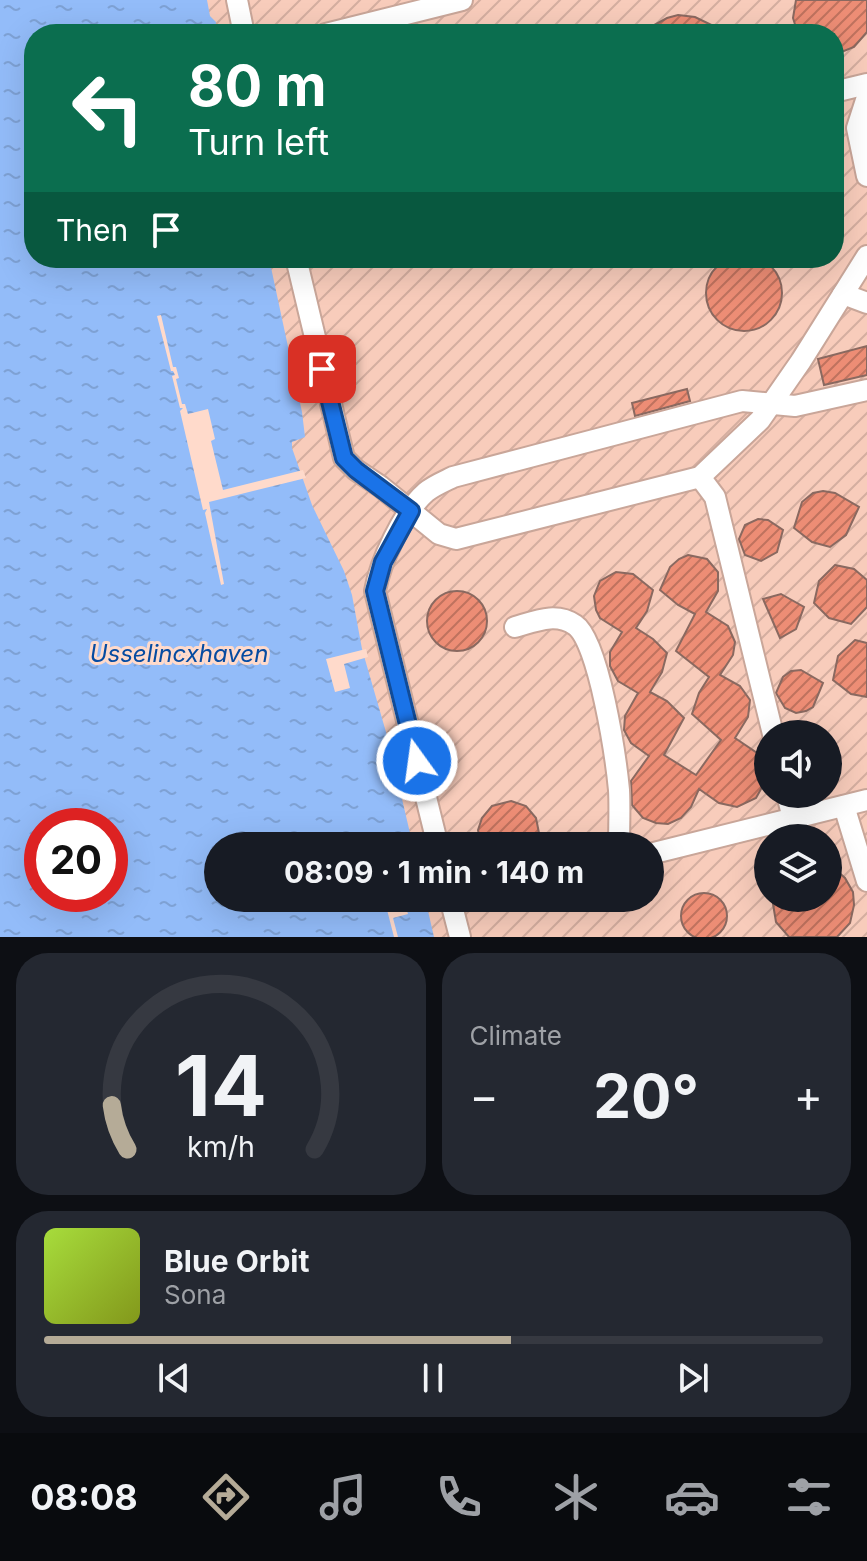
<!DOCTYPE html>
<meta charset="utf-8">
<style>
body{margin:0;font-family:Inter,sans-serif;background:#242831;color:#f1f3f6;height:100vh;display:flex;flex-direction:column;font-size:30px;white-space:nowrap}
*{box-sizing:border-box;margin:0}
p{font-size:26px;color:#9ea1a6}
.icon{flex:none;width:44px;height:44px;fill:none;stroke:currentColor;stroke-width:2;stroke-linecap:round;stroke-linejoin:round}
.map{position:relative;height:937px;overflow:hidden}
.details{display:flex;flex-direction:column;gap:16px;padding:16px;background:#0d0f14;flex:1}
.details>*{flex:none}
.hud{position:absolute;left:24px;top:24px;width:820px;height:244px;border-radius:32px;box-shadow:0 8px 32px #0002;background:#0b6e4f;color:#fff;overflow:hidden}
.controls{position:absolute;left:754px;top:720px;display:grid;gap:16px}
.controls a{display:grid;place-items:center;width:88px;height:88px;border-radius:50%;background:#171b24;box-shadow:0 8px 32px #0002;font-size:40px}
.speed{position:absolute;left:24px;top:808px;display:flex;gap:16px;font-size:40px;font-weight:700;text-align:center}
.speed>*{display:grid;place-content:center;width:104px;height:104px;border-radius:50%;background:#171b24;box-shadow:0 8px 32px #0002;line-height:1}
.speed .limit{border:12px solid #d22;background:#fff;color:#111}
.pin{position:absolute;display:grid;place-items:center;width:68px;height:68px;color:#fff;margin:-34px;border-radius:16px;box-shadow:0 4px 12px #0006}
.me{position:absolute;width:88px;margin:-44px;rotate:346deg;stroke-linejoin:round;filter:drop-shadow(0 0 6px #0008)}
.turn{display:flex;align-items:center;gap:28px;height:168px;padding:0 32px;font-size:36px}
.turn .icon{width:104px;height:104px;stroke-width:2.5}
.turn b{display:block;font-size:56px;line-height:68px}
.then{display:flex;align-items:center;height:76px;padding:0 32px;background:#0003;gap:16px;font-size:30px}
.big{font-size:60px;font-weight:700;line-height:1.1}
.details .widget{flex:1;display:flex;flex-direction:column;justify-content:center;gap:12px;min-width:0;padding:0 28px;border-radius:32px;background:#242831}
.details .dial{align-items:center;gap:0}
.dial svg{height:208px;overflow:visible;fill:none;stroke:#363941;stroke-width:7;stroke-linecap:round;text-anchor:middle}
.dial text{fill:#f1f3f6;stroke:none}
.song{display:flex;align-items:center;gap:24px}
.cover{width:96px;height:96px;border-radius:12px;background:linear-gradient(135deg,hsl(80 70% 55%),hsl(70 70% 35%))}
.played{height:8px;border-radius:4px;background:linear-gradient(90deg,#b5ab97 60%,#363941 60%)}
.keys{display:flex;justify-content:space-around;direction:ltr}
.heat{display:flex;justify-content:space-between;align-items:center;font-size:44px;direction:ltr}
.details .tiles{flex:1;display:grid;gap:16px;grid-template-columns:1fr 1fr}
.widget:last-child{grid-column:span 2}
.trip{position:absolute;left:204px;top:832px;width:460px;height:80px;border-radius:40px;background:#171b24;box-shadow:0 8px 32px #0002;font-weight:700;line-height:80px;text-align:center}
.menu{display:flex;height:128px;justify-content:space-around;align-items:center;background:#090b0e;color:#9ea1a6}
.menu .icon{width:56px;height:56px}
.menu .active{color:#b5ab97}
.menu b{font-size:36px;color:#f1f3f6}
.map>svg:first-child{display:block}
.industrial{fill:url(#industrial-furrows);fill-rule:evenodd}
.water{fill:url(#water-ripples);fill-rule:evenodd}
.pier{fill:#ffdacb}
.building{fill:url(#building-hatch);stroke:#8a6960;stroke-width:2}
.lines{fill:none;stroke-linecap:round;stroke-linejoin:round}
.minor-casing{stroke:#c9a699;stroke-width:24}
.minor{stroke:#fff;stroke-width:20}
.route-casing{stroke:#114b97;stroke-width:20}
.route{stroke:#1a73e8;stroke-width:14}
.labels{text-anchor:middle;stroke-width:6;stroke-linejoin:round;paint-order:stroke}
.water-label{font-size:24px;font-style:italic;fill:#064ba1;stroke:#ffdacb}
</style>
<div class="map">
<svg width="867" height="937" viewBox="0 0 867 937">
<defs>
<pattern id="industrial-furrows" width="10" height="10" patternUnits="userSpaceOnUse" patternTransform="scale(2)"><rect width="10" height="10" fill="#f8ccbb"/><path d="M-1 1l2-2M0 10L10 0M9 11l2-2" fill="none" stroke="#d4aea0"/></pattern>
<pattern id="water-ripples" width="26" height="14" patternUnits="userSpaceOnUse" patternTransform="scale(2)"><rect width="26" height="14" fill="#93bcf9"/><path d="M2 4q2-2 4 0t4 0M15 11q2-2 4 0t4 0" fill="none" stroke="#7ea1d4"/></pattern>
<pattern id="building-hatch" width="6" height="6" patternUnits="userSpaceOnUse" patternTransform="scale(2)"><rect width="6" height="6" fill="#ed8d75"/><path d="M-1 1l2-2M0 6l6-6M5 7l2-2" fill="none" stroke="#bf725e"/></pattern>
</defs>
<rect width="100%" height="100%" fill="#ffdacb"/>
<path class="industrial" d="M 0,0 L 867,0 L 867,937 L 0,937 ZM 34,34 L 834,34 L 834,258 L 34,258 ZM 768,734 L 828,734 L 828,794 L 768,794 ZM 42,826 L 110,826 L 110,894 L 42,894 ZM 768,838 L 828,838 L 828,898 L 768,898 ZM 218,846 L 650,846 L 650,898 L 218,898 Z"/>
<path class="water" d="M 0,0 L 207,0 L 210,16 L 216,22 L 215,34 L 34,34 L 34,258 L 269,258 L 302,412 L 305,437 L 292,442 L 292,448 L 312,505 L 344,571 L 352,595 L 362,649 L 388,739 L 413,846 L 218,846 L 218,898 L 425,898 L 434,937 L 0,937 ZM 42,826 L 110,826 L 110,894 L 42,894 Z"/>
<g class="pier">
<polygon points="161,315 173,367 176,367 179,378 176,379 182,404 185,404 188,414 208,409 215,439 211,441 223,490 303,470 306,478 209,502 224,584 221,585 205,513 207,509 203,510 180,411 183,408 180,408 172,376 175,375 173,371 171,371 157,316"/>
<polygon points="366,649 368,657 344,664 350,688 335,692 326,659"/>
<polygon points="384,898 403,898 408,914 393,918 398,937 394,937"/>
</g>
<g class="building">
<polygon points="796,0 867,0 867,32 854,47 834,55 834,34 798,34 793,18"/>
<polygon points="678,15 695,17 730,34 638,34 667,18"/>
<circle cx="744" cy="293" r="38"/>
<polygon points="867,346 867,375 824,385 818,359"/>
<polygon points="687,389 690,401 635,416 632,403"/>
<polygon points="823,491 835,493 859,507 846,535 830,547 812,542 794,528 802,502 813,493"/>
<polygon points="758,519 768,520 783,530 777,552 761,561 745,555 739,539 745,525"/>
<polygon points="688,555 707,559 718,572 718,591 706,612 728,626 735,642 733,655 720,675 740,686 750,700 748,717 735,738 760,755 766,769 766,780 756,798 737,807 719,803 699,789 691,807 681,818 668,824 656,823 643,818 632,805 631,781 649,756 631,743 624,730 625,716 638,693 618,681 610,666 610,652 622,632 600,618 596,610 594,596 600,581 616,572 633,574 653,590 647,611 636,628 653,639 667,653 662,672 650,692 667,701 684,718 664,755 696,775 721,740 692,714 699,693 709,677 676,651 695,614 678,605 660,590 670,567 679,559"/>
<polygon points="835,565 854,569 867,580 867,607 851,624 829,618 814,603 819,581"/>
<circle cx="457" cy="621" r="30"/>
<polygon points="781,594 804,607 796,629 780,638 763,599"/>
<polygon points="855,640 867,643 867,697 851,694 833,680 838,656"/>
<polygon points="801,670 823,683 813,707 806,711 796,713 785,708 776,693 783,677 791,671"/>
<polygon points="511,801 526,806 536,818 539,833 536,846 481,846 478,830 482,818 492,806"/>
<polygon points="828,863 845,878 853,892 854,905 850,923 837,937 789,937 776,922 772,898 828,898"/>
<circle cx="704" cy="916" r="23"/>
</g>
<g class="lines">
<defs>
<g id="minor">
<polyline points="237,0 244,34"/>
<polyline points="326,34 462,0"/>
<polyline points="834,92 867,84"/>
<polyline points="867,97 857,128 867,176"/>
<polyline points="296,258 344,458 356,470 380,486 439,534 456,539 700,477 760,420 801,361 867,256"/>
<polyline points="843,294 867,303"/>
<polyline points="700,477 715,497 773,734"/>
<path d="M 515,627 C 536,621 556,612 575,625 C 599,641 616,759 619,790 C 620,808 619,828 619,846"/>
<polyline points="787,794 793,819"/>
<polyline points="844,806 867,881"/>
<path d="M 438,846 L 375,591 C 380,562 403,512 426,492 C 433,486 445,481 453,477 L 742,401 L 795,406 L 867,390"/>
<polyline points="650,854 867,800"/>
<polyline points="450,898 460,937"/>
<polyline points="452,903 471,898"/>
</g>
</defs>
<use href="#minor" class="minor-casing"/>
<use href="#minor" class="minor"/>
</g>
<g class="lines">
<defs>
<polyline id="route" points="322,369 344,458 356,470 411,511 383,562 375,591 417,761"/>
</defs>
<use href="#route" class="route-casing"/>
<use href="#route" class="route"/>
</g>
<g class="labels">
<g class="water-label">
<text x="179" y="662">Usselincxhaven</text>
</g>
</g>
</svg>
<div class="controls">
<a><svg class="icon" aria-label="sound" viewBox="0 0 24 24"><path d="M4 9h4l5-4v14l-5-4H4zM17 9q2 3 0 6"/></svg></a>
<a><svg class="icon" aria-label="layers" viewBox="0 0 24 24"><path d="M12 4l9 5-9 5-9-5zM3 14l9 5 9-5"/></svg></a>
</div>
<div class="speed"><div class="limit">20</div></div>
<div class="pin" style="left:322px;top:369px;background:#d93025"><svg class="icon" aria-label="arrive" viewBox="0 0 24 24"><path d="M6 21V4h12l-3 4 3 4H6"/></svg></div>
<svg class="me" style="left:417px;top:761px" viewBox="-20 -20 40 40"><circle r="17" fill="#1a73e8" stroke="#fff" stroke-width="3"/><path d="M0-11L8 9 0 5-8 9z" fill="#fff"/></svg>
<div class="trip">08:09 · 1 min · 140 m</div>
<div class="hud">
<div class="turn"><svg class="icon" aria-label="left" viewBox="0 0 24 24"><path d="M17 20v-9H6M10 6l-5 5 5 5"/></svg><div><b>80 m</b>Turn left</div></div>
<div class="then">Then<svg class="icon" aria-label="arrive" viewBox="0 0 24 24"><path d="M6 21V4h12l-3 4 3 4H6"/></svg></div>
</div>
</div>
<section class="details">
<div class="tiles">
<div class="widget dial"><svg viewBox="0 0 100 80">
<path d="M14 69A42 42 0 1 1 86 69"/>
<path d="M14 69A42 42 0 0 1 8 52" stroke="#b5ab97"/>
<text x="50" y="56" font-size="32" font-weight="700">14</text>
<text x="50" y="72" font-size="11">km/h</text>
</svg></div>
<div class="widget"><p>Climate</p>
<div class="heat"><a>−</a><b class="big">20°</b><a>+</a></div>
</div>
<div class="widget">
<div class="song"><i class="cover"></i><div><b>Blue Orbit</b><p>Sona</p></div></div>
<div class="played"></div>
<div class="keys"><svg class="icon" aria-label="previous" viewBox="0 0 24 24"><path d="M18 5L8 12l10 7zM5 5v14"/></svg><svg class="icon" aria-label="pause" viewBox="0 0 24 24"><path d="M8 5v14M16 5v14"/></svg><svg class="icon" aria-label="next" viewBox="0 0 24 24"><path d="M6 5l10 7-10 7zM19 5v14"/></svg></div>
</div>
</div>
</section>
<nav class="menu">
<b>08:08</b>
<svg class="icon active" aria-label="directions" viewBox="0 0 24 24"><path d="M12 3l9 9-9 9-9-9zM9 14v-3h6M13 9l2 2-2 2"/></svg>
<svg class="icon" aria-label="music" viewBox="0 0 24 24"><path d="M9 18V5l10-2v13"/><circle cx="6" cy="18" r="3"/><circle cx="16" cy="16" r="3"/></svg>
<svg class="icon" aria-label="phone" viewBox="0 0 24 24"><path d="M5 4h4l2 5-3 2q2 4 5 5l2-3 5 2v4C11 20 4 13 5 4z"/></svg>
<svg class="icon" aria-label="climate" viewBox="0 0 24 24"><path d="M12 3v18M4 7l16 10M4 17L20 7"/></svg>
<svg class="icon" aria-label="car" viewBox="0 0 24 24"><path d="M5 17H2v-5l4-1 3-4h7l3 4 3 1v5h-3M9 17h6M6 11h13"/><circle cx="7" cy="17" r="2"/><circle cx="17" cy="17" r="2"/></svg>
<svg class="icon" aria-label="filters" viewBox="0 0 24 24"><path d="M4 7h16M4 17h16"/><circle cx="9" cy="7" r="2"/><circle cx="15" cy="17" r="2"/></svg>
</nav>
